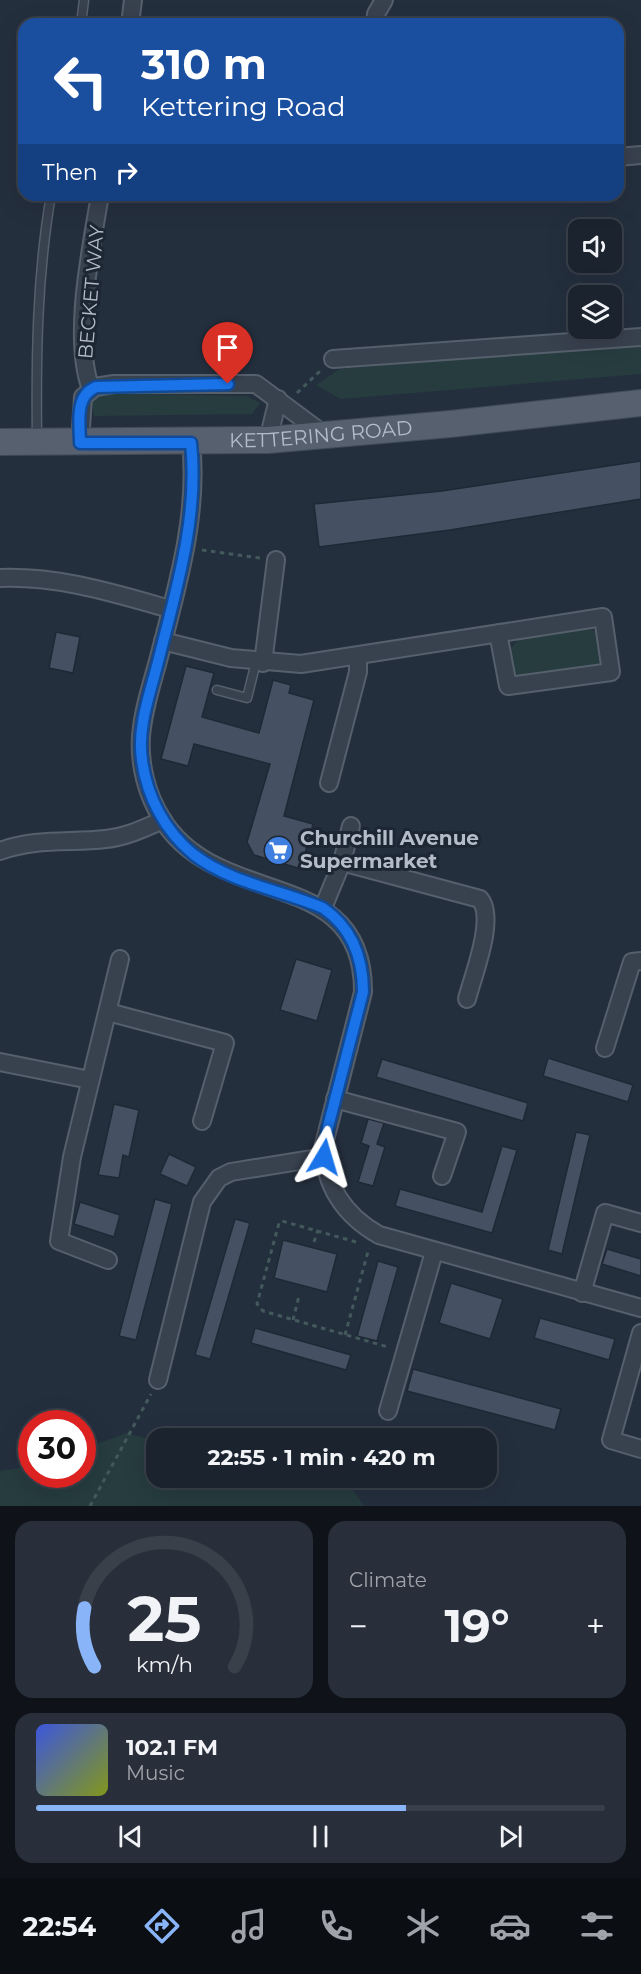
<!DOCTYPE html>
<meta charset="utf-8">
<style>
body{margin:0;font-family:Montserrat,sans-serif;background:#282f3a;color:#f1f3f6;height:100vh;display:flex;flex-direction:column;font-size:22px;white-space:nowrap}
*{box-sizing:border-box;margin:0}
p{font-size:20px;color:#a0a4aa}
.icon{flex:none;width:33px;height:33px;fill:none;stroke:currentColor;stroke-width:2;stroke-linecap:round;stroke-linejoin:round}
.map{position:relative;height:1506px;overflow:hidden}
.drawer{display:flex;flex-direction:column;gap:15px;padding:15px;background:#0f1319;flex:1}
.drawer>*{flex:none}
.top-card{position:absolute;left:18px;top:18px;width:606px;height:183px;border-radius:18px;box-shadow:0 6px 24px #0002,0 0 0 2px #39404a;background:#1a4fa0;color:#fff;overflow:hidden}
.fabs{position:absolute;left:568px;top:219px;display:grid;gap:12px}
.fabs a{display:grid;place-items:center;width:54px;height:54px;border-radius:12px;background:#1b232e;box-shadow:0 6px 24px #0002,0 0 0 2px #39404a;font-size:30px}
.speed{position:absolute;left:18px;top:1410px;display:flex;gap:12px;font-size:30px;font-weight:700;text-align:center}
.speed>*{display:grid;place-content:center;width:78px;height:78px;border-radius:50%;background:#1b232e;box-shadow:0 6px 24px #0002,0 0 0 2px #39404a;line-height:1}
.speed .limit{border:9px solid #d22;background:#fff;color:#111}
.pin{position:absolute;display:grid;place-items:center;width:51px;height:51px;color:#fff;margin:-62px -26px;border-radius:50% 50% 50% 0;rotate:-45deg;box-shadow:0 0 6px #0007}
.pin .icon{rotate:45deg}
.me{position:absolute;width:66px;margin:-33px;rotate:7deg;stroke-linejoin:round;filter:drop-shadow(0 0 4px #0008)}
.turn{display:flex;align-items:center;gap:21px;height:126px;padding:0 24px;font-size:27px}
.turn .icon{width:78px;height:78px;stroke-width:2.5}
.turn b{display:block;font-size:42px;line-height:51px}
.then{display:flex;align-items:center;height:57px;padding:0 24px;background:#0003;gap:12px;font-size:22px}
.big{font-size:45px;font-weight:700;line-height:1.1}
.drawer .card{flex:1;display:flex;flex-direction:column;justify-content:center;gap:9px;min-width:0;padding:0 21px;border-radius:18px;background:#282f3a}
.drawer .dial{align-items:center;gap:0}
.dial svg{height:156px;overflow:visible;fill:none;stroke:#39404a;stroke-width:7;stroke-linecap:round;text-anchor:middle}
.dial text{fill:#f1f3f6;stroke:none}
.song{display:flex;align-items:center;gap:18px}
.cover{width:72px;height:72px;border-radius:9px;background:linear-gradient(135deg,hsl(230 70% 55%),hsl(70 70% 35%))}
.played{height:6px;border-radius:3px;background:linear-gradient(90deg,#8ab4f8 65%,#39404a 65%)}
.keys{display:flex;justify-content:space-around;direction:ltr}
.heat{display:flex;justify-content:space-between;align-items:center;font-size:33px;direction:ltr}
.drawer .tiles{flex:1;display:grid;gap:15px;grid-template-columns:1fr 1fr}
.card:last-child{grid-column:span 2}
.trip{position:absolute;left:146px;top:1428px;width:351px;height:60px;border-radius:18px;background:#1b232e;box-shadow:0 6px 24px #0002,0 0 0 2px #39404a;font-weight:700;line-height:60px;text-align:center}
.tabs{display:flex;height:96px;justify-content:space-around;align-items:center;background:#0b0e12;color:#a0a4aa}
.tabs .icon{width:42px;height:42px}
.tabs .active{color:#8ab4f8}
.tabs b{font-size:27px;color:#f1f3f6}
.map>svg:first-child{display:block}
.green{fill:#263c3f}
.building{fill:#455162;stroke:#1f2835;stroke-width:1.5}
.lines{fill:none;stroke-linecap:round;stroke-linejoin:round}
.service-casing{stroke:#565f6c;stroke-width:11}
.minor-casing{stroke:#565f6c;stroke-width:20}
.primary-casing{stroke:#414a57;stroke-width:28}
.path{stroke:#44595c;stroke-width:3;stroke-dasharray:4.5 4.5;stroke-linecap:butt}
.service{stroke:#38414e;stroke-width:8}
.minor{stroke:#38414e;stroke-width:16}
.primary{stroke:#56606e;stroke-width:26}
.route-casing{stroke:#114b97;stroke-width:15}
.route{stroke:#1a73e8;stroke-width:10}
.labels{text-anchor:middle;stroke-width:6;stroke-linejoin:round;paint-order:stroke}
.street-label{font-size:20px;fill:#b4bcc9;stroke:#1d2633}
.poi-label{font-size:20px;font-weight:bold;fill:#b4bcc9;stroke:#1d2633;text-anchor:start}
</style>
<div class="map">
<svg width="641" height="1506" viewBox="0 0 641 1506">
<rect width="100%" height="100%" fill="#242f3e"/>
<g class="green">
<polygon points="641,344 641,374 341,399 316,385 340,369"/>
<polygon points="90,393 246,396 260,403 252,414 94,416"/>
<polygon points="586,627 598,633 603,659 593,669 520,678 511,668 510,649 519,639"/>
<polygon points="127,1433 156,1441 156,1478 301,1478 354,1491 364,1506 0,1506 0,1471 31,1466 32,1474 82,1474 83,1449"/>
</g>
<g class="building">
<polygon points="641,461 641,499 450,530 319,547 314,504 442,491"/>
<polygon points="56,632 80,637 73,673 49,668"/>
<polygon points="186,666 214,673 202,717 259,733 273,680 291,685 289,693 314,700 284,816 313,824 301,869 254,855 247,842 270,764 194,744 188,766 161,759"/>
<polygon points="296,959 332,970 317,1021 280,1010"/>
<polygon points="548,1058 633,1085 628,1102 543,1076"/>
<polygon points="382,1059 528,1103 523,1121 376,1077"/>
<polygon points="114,1104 139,1110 129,1157 123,1155 119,1178 98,1175"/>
<polygon points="368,1119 384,1123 377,1144 385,1147 373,1186 358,1182 369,1146 361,1143"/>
<polygon points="576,1132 590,1135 562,1254 548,1250"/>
<polygon points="502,1146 517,1150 492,1233 395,1206 400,1189 482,1212"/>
<polygon points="169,1154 196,1167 187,1186 160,1174"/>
<polygon points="155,1199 172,1204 136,1340 119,1336"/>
<polygon points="80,1202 120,1215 114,1237 74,1224"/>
<polygon points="235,1219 250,1223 210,1359 195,1355"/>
<polygon points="283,1240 337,1254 327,1292 274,1278"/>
<polygon points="607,1249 641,1259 641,1276 602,1264"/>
<polygon points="378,1261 398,1267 377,1341 357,1336"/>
<polygon points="451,1283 503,1299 490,1339 439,1323"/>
<polygon points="540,1318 615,1339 609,1360 534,1338"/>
<polygon points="255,1328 351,1355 346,1370 251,1343"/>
<polygon points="413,1369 561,1409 555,1430 407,1391"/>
</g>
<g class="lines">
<defs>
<g id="service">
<polyline points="81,24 84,0"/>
<path d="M 37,439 C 36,357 37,276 51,195"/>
<polyline points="217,690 247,698 256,662"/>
</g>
<g id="minor">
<polyline points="130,24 133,0"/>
<polyline points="375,24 376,14 384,0"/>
<polyline points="618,157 641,155"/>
<polyline points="333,359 641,337"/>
<path d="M 91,389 C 72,338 91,249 100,195"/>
<polyline points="268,440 278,399"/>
<polyline points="80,443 83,397 95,387 114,384 256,384 326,436"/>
<path d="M 191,443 C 199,517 176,590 158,661 C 151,686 143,711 141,736 C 139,765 147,795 162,819 C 219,911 364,864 363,992 L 324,1144 C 323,1185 345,1216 379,1235 L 641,1308"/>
<path d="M 0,578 C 60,576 113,593 170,609"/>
<polyline points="163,641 231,658 301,664 603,617 611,672 508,686 498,633"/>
<polyline points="263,663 276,560"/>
<polyline points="329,783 358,672 358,656"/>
<path d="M 0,851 C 35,838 69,843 106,839 C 127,837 144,828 163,820"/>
<path d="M 342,862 L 480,899 C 496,919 473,975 467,999"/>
<polyline points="323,908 342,862 351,826"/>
<polyline points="108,1012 225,1043 202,1121"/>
<polyline points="605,1048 632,962 641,961"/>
<polyline points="0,1062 90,1080"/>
<polyline points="335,1099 457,1132 442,1176"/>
<polyline points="108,1260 59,1241 72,1157 120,959"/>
<polyline points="582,1293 605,1213 641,1223"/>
<polyline points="641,1333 611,1440 641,1449"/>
<polyline points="158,1380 202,1202 219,1178 231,1172 324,1157"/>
<polyline points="388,1411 434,1252"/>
</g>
<g id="primary">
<path id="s1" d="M 0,442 L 268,440 L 450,424 L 641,403"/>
</g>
</defs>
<use href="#service" class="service-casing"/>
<use href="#minor" class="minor-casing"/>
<use href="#primary" class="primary-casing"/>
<g class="path">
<polyline points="297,393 320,371"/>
<polyline points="202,550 260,558"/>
<polyline points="314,1242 318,1230"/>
<polyline points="356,1242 282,1221 279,1223 257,1304 263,1311 388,1347"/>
<polyline points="293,1320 299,1296"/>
<polyline points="345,1335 369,1248"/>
<polyline points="90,1506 151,1394"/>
</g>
<use href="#service" class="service"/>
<use href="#minor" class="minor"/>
<use href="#primary" class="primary"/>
</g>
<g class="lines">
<defs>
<path id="route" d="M 228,384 L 96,387 C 74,396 80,424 80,443 L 191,443 C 199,517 176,590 158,662 C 150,694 137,727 142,760 C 147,797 165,831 193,854 C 230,883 281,890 323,908 C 352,928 363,958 363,992 L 328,1127 L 324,1157"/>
</defs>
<use href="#route" class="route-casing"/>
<use href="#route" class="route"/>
</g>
<defs>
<symbol id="supermarket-disc" viewBox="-11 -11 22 22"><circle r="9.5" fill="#3f7fe0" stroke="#1d2633"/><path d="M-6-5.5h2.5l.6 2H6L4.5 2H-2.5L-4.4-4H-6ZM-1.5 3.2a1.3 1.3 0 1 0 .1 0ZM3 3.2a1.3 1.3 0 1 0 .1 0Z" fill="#fff"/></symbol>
</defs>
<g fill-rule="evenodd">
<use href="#supermarket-disc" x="262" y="834" width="33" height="33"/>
</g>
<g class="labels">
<g class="street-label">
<text transform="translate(91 292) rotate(-85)" y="7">BECKET WAY</text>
<text dy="7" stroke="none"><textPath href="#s1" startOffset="321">KETTERING ROAD</textPath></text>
</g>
<g class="poi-label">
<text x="300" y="845">Churchill Avenue<tspan x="300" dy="23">Supermarket</tspan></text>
</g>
</g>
</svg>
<div class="fabs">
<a><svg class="icon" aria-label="sound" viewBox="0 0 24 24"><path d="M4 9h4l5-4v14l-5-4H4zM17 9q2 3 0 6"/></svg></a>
<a><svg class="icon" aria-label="layers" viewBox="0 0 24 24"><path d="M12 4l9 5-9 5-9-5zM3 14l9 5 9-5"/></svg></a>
</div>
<div class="speed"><div class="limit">30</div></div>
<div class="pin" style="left:228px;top:384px;background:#d93025"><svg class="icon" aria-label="arrive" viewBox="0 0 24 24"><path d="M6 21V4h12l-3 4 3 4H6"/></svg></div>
<svg class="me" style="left:324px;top:1157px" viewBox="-20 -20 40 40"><path d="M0-17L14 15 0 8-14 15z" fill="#1a73e8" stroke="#fff" stroke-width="4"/></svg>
<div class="trip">22:55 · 1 min · 420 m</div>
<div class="top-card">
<div class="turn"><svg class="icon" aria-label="left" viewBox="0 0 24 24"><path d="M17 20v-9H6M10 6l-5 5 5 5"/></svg><div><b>310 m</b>Kettering Road</div></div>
<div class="then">Then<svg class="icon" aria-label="right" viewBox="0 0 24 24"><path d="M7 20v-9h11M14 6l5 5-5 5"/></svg></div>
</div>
</div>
<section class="drawer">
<div class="tiles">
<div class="card dial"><svg viewBox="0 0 100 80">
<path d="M14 69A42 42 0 1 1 86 69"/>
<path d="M14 69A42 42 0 0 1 9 39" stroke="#8ab4f8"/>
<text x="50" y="56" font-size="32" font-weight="700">25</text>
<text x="50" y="72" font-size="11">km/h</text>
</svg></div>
<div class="card"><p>Climate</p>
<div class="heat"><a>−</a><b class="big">19°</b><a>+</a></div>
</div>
<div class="card">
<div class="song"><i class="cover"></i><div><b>102.1 FM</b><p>Music</p></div></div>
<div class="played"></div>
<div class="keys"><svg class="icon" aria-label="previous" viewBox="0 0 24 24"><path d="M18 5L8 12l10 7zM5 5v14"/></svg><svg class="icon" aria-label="pause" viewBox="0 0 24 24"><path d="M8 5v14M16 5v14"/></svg><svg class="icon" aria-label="next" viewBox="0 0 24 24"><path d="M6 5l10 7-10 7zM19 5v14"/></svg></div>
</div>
</div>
</section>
<nav class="tabs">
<b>22:54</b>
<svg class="icon active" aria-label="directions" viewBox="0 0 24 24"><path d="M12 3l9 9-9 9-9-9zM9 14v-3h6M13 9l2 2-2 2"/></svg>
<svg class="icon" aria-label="music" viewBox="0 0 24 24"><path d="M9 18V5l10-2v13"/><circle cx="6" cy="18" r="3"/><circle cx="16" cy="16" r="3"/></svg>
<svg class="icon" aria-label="phone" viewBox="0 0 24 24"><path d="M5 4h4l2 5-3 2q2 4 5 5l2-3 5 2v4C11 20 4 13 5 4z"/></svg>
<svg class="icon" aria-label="climate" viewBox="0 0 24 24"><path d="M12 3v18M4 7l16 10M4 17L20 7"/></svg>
<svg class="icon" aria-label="car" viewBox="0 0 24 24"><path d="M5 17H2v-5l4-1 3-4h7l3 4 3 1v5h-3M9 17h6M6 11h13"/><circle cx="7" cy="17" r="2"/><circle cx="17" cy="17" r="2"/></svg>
<svg class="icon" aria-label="filters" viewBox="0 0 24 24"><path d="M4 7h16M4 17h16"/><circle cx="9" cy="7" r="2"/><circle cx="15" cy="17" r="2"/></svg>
</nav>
